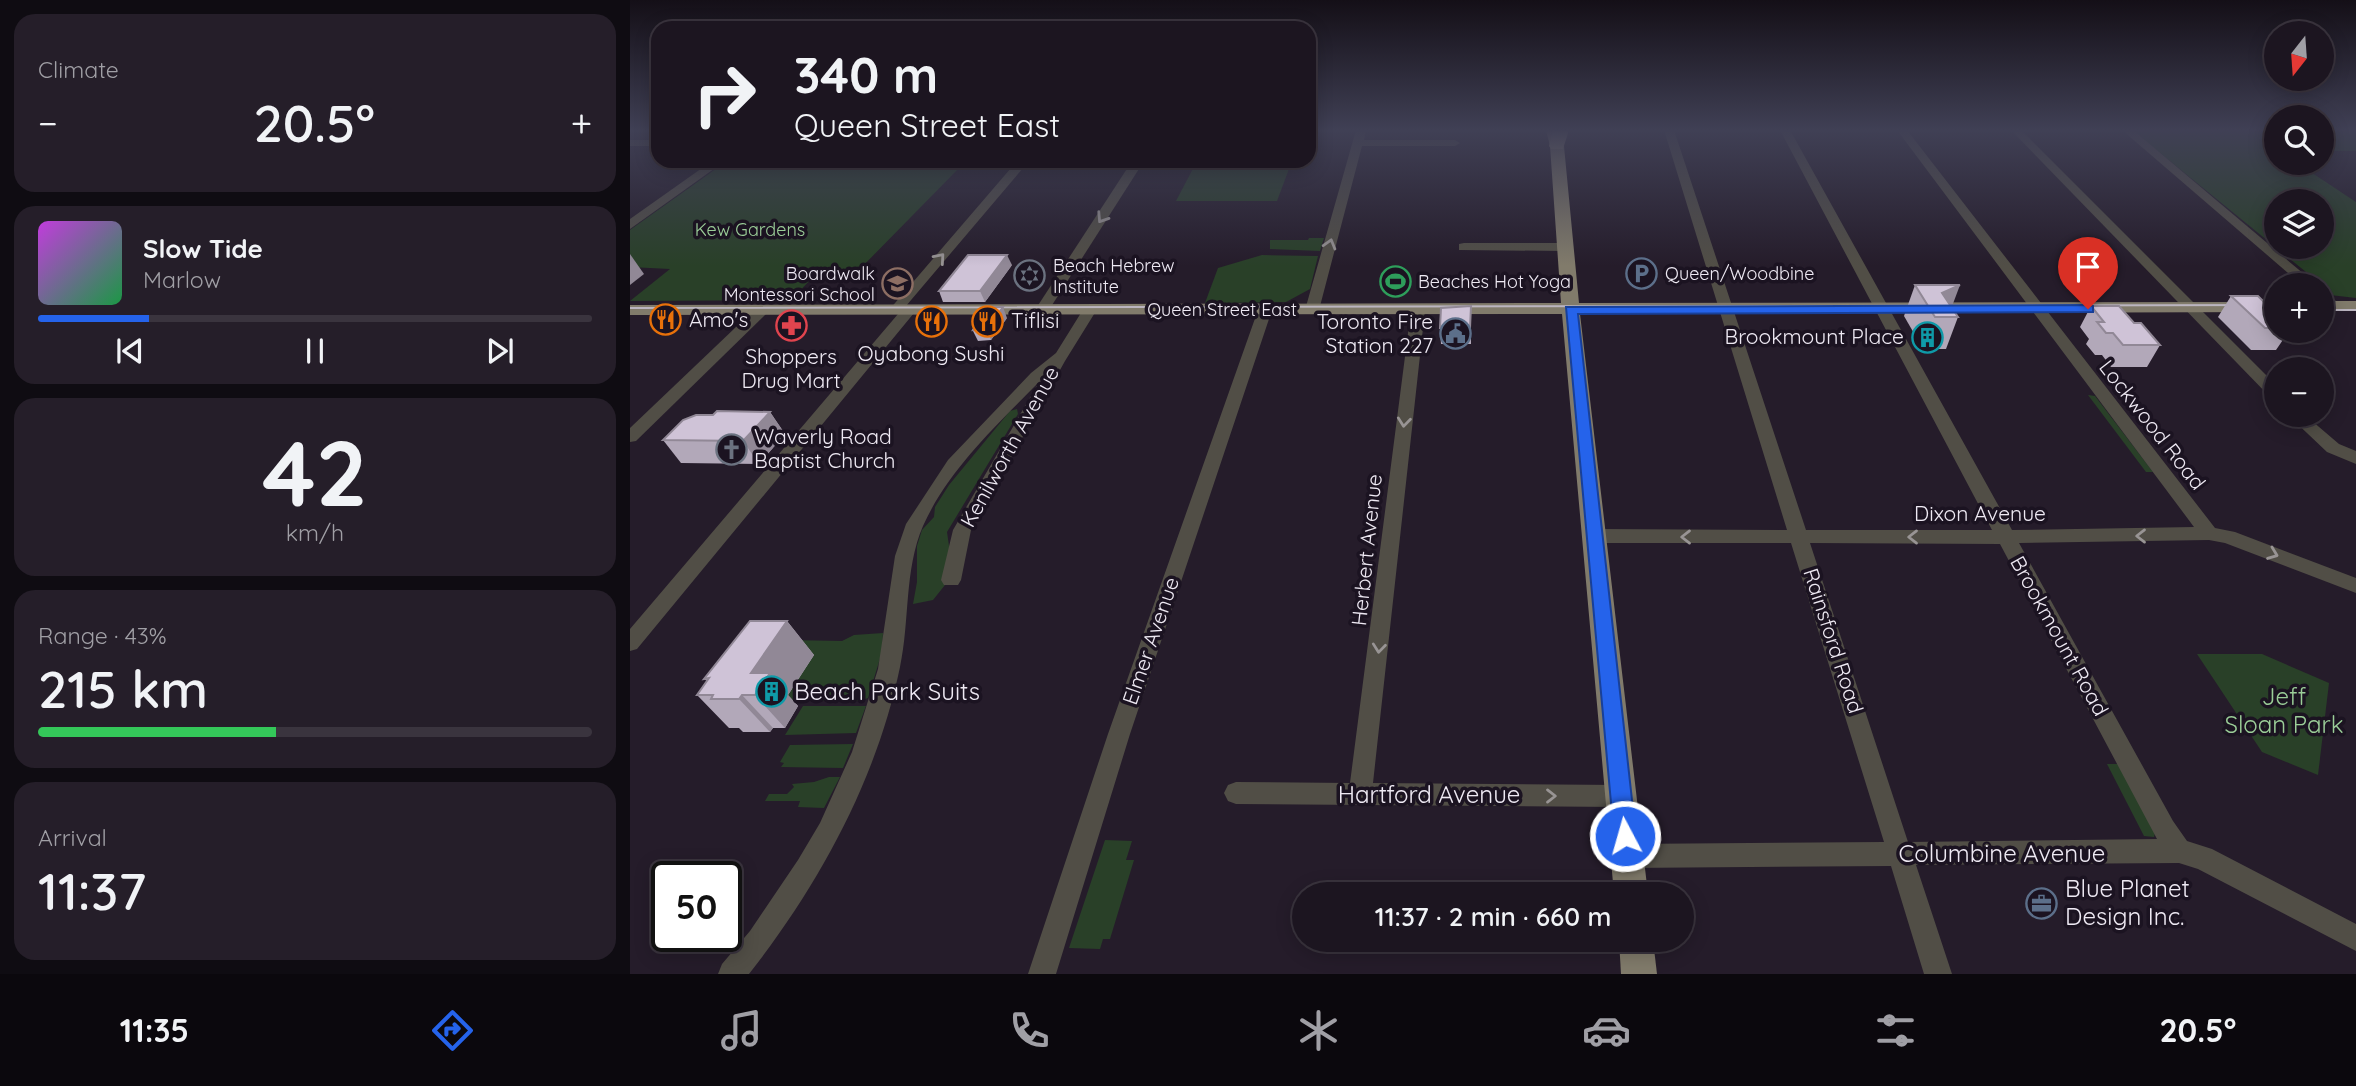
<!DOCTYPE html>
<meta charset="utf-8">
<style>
body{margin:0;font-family:Quicksand,sans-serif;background:#251e29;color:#f1f3f6;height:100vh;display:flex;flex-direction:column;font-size:26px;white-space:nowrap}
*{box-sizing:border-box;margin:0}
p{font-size:23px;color:#a09fa5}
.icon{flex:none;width:38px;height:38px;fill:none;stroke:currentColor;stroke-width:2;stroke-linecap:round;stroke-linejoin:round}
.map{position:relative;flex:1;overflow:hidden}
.panel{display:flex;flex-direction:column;gap:14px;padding:14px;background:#0f0c12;width:630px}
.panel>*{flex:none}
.banner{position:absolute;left:21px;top:21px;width:665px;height:147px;border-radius:21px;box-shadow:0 4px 18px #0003,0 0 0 2px #3a343e;background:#1c1520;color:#f1f3f6;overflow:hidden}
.needle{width:46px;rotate:197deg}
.buttons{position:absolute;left:1634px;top:21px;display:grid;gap:14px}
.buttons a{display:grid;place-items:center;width:70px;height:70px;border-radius:50%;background:#1c1520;box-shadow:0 4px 18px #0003,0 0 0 2px #3a343e;font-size:35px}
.speed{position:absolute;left:21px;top:861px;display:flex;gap:14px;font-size:35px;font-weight:700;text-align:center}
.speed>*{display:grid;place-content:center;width:91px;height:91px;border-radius:50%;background:#1c1520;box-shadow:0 4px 18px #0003,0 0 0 2px #3a343e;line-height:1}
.speed .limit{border:4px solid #111;border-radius:10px;background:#fff;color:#111}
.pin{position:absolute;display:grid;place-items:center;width:60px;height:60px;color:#fff;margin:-72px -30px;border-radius:50% 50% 50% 0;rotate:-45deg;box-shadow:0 0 7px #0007}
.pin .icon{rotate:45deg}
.me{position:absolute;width:77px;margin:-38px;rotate:354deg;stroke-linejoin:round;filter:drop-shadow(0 0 5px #0008)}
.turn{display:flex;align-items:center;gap:24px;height:147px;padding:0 28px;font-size:32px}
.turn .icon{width:91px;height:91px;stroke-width:2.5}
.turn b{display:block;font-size:49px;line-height:60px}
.big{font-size:52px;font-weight:600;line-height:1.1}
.panel .widget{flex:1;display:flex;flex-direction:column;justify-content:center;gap:10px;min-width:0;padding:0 24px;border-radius:21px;background:#251e29}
.panel .dial{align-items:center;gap:0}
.dial b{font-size:91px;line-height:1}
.song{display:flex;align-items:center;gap:21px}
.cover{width:84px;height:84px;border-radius:10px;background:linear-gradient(135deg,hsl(290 70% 55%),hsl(140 70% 35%))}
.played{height:7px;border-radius:4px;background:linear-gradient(90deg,#2563eb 20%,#3a343e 20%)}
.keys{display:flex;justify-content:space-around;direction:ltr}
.heat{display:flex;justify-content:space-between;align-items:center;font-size:38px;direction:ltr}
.charge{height:10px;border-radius:5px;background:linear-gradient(90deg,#34c759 43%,#3a343e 0)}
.trip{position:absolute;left:662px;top:882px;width:402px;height:70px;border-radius:35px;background:#1c1520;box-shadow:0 4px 18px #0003,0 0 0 2px #3a343e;font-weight:600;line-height:70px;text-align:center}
.dock{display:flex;height:112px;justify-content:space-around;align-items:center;background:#0b080d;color:#a09fa5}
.dock .icon{width:49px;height:49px}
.dock .on{color:#2563eb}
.dock b{font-size:32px;color:#f1f3f6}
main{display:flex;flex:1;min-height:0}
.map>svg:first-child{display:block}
.green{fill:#294028;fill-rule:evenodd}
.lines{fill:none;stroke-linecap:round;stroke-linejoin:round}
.minor{fill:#514e46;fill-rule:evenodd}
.major{fill:#817b6b;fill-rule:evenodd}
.highway{fill:#948d7a;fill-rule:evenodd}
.tram{stroke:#bbb5c0;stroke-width:2}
.wall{fill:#b2a8b9}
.shaded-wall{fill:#918896}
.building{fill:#cfc3d7;stroke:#918896;stroke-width:2}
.oneway{stroke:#989494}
.route{fill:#2563eb;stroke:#184099;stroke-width:2}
.labels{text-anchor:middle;stroke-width:7;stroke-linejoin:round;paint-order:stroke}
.far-park-label{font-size:18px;fill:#9bce98;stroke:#1b1321}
.far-poi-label{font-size:18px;fill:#eee9f3;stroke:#1b1321;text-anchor:start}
.far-street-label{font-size:18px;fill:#eee9f3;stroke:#1b1321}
.poi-label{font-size:21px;fill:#eee9f3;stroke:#1b1321;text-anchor:start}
.street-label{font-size:21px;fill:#eee9f3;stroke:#1b1321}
.near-poi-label{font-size:24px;fill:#eee9f3;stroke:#1b1321;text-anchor:start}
.near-park-label{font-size:24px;fill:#9bce98;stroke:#1b1321}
.near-street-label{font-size:24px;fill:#eee9f3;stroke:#1b1321}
</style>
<main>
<section class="panel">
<div class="widget"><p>Climate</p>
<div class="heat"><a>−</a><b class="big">20.5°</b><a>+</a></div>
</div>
<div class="widget">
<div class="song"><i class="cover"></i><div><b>Slow Tide</b><p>Marlow</p></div></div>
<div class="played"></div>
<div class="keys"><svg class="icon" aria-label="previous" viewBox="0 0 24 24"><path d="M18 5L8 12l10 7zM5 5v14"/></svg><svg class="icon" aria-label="pause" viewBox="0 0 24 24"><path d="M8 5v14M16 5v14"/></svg><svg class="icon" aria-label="next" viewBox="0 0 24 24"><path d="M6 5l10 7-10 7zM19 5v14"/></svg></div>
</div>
<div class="widget dial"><b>42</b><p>km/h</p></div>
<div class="widget"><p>Range · 43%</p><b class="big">215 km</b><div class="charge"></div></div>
<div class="widget"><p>Arrival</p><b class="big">11:37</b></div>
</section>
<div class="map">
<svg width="1726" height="974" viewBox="0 0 1726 974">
<rect width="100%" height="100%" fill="#251c2a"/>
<g class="green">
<path d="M 1502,130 L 1647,130 L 1647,163 L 1667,163 L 1726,202 L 1726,298 L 1700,295 L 1692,285 ZM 1647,201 L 1692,201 L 1692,247 L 1647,247 Z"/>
<rect x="1692" y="130" width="34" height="21"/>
<polygon points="97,161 336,161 225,274 185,275 161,300 0,301 40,269 0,267 0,230"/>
<polygon points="567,161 662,161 647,201 546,201"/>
<polygon points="679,238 694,238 690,251 640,249 640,240 678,240"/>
<polygon points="632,255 688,256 680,289 656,302 575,303 588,268"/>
<polygon points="1458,395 1465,396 1523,472 1516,472"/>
<polygon points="387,409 388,414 317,532 321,560 315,585 303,600 283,604 287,582 287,546 292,530 304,517 305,507 319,485 380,411"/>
<polygon points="253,633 252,652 238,698 230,701 154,701 157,640 212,641 224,635"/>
<polygon points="1567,654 1632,654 1699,683 1688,775 1632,752"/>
<polygon points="173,706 236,706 226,733 155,735"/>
<polygon points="223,744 213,768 151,767 154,763 150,762 160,745"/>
<polygon points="1477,764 1489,764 1525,833 1524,837 1514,836"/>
<polygon points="199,777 210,777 194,808 168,807 170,801 135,801 139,794 157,794 164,787 162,784 184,782"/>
<polygon points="475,840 502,841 496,860 504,860 480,939 473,939 470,949 439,948"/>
</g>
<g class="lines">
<g class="minor">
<polygon points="726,130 736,130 734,140 825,140 830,143 825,146 732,146 689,310 687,313 677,313 675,310"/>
<path d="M 1034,130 L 1044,130 L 1176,530 L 1362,530 L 1150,130 L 1160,130 L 1382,530 L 1564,527 L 1267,130 L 1277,130 L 1585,528 L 1605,532 L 1726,578 L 1726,593 L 1595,543 L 1579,540 L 1389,543 L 1543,821 L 1557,841 L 1582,849 L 1726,924 L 1726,951 L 1568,869 L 1549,863 L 1286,865 L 1322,974 L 1294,974 L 1261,866 L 997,868 L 988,864 L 985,856 L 988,848 L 997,844 L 1254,842 L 1161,543 L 965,543 L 958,541 L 956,536 L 958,531 L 965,529 L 1157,530 ZM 1180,543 L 1370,544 L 1527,839 L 1278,842 Z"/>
<polygon points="1381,130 1391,130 1647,386 1647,400 1641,398"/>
<polygon points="1492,130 1503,130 1687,285 1672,285"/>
<rect x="0" y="140" width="28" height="6"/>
<polygon points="82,161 95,161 0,229 0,219"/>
<polygon points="387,161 399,161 276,306 284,307 284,313 7,649 0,651 0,629 268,314 259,310"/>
<polygon points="502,161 514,161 417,313 407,313 405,310"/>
<polygon points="834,243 934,243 940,247 934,251 829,250 829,244"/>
<polygon points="1692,292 1709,303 1709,309 1699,309 1692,303"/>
<polygon points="132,306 139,310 137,313 6,441 0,442 0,428 127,307"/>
<polygon points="635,306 642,310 500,734 426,974 398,974 478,734 628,310"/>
<polygon points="788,306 795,310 743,783 991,785 999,788 1003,796 999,804 991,807 606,804 598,801 594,793 598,785 606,782 720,783 781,310"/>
<path d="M 459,307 L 466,311 L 435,361 L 341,530 L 331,580 L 328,585 L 314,585 L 311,580 L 323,530 L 409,382 C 367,425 318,470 293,526 C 274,570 280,621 270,667 C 247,779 189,885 119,974 L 88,974 L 92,964 L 120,931 L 168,860 L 190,823 L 222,752 L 248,669 L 265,556 L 276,524 L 318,460 L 401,373 L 426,353 L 454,308 Z"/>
<polygon points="1658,415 1675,415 1709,444 1726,451 1726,464 1697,452"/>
</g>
<g class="major">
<polygon points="916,130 928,130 934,146 949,303 1647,302 1647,312 950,314 1018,894 984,894 932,314 0,315 0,305 931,303 920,146"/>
<rect x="1692" y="301" width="34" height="10"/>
<polygon points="989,940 1023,940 1027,974 991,974"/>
</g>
<polygon class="highway" points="923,130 939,130 933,149 921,149 919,146"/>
<g class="tram">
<polyline points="0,308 1647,305"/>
<polyline points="1692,310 1726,310"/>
</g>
</g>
<g class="wall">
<polygon points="382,265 355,302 313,302 309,291"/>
<polygon points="1285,285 1322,307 1328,317 1316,349 1293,349 1274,316"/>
<polygon points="1601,296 1647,315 1647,331 1659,331 1646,350 1621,350 1588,317"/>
<polygon points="841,306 841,344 811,344 810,328"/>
<polygon points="1461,306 1504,323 1530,345 1517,367 1481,367 1472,355 1465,355 1456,344 1459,339 1450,327"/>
<polygon points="377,318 361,340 348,341 342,329"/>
<polygon points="140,412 155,434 129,464 51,463 33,440 83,415"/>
<polygon points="157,621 184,655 158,695 168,706 155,728 143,728 140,732 113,732 109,728 99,728 67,695 77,681 74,679"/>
</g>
<g class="shaded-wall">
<polygon points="0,254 14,274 0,285"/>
<polygon points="377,255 382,265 355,302 350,291"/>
<polygon points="1330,285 1318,317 1312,293"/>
<polygon points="373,307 377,318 361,340 357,329"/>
<polygon points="140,412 155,434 129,464 113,441"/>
<polygon points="157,621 184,655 158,695 168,706 155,728 125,695 121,673"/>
<polygon points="112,695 143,728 140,732 109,699"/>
</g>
<g class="building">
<polygon points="338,255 377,255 350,291 309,291"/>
<polygon points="1285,285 1330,285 1312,293 1328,317 1305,317"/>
<polygon points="1601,296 1628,296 1647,315 1647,328 1635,328"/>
<polygon points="841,306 840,328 810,328 811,308"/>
<polygon points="1461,306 1489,306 1504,323 1511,323 1530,345 1493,345 1483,333 1476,333 1467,322 1474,322"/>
<polygon points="359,307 373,307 357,329 343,330"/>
<polygon points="87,411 140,412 113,441 33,440 53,420 66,415 83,415"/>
<polygon points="120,621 157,621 121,673 140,673 125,695 112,695 109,699 81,699 83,695 67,695 79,678 74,679"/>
</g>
<defs><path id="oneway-chevron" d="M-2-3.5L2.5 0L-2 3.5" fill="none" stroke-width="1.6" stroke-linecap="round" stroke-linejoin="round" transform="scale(1.75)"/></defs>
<g class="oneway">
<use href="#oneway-chevron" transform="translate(472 218) rotate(123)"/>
<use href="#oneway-chevron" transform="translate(700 244) rotate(-74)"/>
<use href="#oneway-chevron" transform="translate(310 258) rotate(-49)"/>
<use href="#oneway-chevron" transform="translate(774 422) rotate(96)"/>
<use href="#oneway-chevron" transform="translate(1511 536) rotate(180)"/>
<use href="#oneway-chevron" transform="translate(1056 537) rotate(180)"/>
<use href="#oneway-chevron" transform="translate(1283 537) rotate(-180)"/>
<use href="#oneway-chevron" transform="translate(1643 554) rotate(21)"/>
<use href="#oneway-chevron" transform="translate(749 648) rotate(96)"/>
<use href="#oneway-chevron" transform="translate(921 796)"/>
</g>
<linearGradient id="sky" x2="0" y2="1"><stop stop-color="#140f17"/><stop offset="0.49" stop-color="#404055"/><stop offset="1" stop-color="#404055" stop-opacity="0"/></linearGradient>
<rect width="1726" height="266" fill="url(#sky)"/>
<polygon class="route" points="1458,305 1463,306 1463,312 948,314 1006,836 1003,843 995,846 987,843 984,836 936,307"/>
<defs>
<symbol id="parking-ring" viewBox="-11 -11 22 22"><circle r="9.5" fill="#1b1321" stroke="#5c6f8a" stroke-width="1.5"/><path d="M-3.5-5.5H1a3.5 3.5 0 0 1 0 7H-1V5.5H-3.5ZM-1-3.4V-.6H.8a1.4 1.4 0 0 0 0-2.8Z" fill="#5c6f8a"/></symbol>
<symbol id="synagogue-ring" viewBox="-11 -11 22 22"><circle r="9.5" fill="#1b1321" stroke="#6b7280" stroke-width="1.5"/><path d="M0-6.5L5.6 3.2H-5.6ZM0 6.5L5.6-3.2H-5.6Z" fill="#6b7280"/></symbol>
<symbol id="stadium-ring" viewBox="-11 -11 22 22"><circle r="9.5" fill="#1b1321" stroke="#2e9e5b" stroke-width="1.5"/><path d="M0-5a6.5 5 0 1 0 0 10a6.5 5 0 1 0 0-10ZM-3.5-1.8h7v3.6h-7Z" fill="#2e9e5b"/></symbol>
<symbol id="school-ring" viewBox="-11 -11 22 22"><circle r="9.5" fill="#1b1321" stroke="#8d6e63" stroke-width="1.5"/><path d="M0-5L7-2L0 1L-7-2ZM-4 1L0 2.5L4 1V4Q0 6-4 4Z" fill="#8d6e63"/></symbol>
<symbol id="restaurant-ring" viewBox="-11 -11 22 22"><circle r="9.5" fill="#1b1321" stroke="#e8710a" stroke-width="1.5"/><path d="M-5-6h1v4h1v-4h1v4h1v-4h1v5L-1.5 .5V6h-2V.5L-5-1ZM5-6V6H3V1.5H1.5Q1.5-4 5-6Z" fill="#e8710a"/></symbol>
<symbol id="pharmacy-ring" viewBox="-11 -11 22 22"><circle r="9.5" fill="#1b1321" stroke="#e0444e" stroke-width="1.5"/><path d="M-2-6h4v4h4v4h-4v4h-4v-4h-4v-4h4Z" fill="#e0444e"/></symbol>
<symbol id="civic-ring" viewBox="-11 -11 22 22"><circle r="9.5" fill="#1b1321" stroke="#5c6f8a" stroke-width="1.5"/><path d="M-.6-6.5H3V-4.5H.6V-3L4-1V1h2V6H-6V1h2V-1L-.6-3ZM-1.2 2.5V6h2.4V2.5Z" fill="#5c6f8a"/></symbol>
<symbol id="building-ring" viewBox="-11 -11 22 22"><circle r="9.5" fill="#1b1321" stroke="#0f9aa8" stroke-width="1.5"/><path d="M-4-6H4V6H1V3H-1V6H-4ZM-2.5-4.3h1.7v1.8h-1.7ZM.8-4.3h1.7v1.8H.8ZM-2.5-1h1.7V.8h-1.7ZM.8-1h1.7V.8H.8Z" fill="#0f9aa8"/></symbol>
<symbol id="church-ring" viewBox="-11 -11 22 22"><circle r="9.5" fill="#1b1321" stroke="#6b7280" stroke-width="1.5"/><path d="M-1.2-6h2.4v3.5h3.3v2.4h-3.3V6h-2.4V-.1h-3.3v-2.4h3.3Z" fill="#6b7280"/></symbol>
<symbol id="office-ring" viewBox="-11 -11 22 22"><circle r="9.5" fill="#1b1321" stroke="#5c6f8a" stroke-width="1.5"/><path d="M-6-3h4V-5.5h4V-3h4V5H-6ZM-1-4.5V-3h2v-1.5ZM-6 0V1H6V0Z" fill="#5c6f8a"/></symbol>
</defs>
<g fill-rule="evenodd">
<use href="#parking-ring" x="994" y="256" width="35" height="35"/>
<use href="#synagogue-ring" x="382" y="258" width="35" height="35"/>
<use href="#stadium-ring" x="748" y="264" width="35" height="35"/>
<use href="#school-ring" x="250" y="266" width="35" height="35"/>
<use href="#restaurant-ring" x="18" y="302" width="35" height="35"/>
<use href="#restaurant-ring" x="340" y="304" width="35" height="35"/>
<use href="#restaurant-ring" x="284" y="304" width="35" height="35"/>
<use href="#pharmacy-ring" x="144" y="308" width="35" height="35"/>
<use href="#civic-ring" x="808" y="316" width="35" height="35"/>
<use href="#building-ring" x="1280" y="320" width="35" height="35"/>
<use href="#church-ring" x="84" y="432" width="35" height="35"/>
<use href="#building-ring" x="124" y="674" width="35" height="35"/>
<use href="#office-ring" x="1394" y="886" width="35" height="35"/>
</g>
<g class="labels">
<g class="far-park-label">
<text x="120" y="236">Kew Gardens</text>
</g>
<g class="far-poi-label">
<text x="423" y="272">Beach Hebrew<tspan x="423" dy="21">Institute</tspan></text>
<text x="245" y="280" text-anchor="end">Boardwalk<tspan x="245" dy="21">Montessori School</tspan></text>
<text x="1035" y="280">Queen/Woodbine</text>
<text x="788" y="288">Beaches Hot Yoga</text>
</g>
<g class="far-street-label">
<text x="592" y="316">Queen Street East</text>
</g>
<g class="poi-label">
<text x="59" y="327">Amo's</text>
<text x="381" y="328">Tiflisi</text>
<text x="803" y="329" text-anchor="end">Toronto Fire<tspan x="803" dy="24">Station 227</tspan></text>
<text x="1274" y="344" text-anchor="end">Brookmount Place</text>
<text x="301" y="361" text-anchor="middle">Oyabong Sushi</text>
<text x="161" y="364" text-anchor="middle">Shoppers<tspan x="161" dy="24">Drug Mart</tspan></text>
<text x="124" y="444">Waverly Road<tspan x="124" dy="24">Baptist Church</tspan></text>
</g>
<g class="street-label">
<text transform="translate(1522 425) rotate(52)" y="7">Lockwood Road</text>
<text transform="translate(380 447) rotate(-61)" y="7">Kenilworth Avenue</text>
<text x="1350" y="521">Dixon Avenue</text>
<text transform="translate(737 550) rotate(-84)" y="7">Herbert Avenue</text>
<text transform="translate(1429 636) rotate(61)" y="7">Brookmount Road</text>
<text transform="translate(521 641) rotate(-71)" y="7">Elmer Avenue</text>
<text transform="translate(1203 641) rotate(72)" y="7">Rainsford Road</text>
</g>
<g class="near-poi-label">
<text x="164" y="700">Beach Park Suits</text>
<text x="1435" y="897">Blue Planet<tspan x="1435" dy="28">Design Inc.</tspan></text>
</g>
<g class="near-park-label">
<text x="1654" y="705">Jeff<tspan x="1654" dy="28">Sloan Park</tspan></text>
</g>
<g class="near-street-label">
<text x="799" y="803">Hartford Avenue</text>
<text x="1372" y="862">Columbine Avenue</text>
</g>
</g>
</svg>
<div class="buttons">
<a><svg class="needle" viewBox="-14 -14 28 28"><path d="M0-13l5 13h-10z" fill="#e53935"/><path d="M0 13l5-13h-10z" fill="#a09fa5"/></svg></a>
<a><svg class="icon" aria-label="search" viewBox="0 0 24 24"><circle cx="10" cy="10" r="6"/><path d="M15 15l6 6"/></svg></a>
<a><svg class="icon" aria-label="layers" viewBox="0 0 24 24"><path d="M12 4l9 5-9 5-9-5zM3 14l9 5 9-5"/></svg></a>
<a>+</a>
<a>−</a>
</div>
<div class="speed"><div class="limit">50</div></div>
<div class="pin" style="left:1458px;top:309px;background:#d93025"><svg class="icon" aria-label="arrive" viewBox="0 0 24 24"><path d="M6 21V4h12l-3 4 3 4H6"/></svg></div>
<svg class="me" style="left:995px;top:836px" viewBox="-20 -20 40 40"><circle r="17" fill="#2563eb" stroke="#fff" stroke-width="3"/><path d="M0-11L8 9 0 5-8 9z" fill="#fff"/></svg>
<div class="trip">11:37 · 2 min · 660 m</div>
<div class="banner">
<div class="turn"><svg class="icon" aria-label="right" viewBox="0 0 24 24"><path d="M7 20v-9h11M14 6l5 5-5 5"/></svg><div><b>340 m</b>Queen Street East</div></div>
</div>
</div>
</main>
<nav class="dock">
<b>11:35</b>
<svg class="icon on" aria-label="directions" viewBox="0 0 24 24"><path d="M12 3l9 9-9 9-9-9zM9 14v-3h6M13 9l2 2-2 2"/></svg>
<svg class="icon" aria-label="music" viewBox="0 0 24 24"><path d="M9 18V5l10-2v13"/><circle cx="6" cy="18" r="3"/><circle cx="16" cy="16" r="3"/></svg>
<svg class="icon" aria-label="phone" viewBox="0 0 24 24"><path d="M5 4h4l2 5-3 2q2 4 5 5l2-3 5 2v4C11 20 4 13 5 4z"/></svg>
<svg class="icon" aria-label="climate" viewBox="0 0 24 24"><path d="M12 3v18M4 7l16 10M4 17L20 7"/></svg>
<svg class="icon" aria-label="car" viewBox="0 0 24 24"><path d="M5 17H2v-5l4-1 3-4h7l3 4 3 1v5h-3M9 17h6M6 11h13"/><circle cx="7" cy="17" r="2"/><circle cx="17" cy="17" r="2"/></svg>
<svg class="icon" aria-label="filters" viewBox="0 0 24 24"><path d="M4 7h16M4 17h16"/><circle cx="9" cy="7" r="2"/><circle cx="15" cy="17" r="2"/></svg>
<b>20.5°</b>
</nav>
